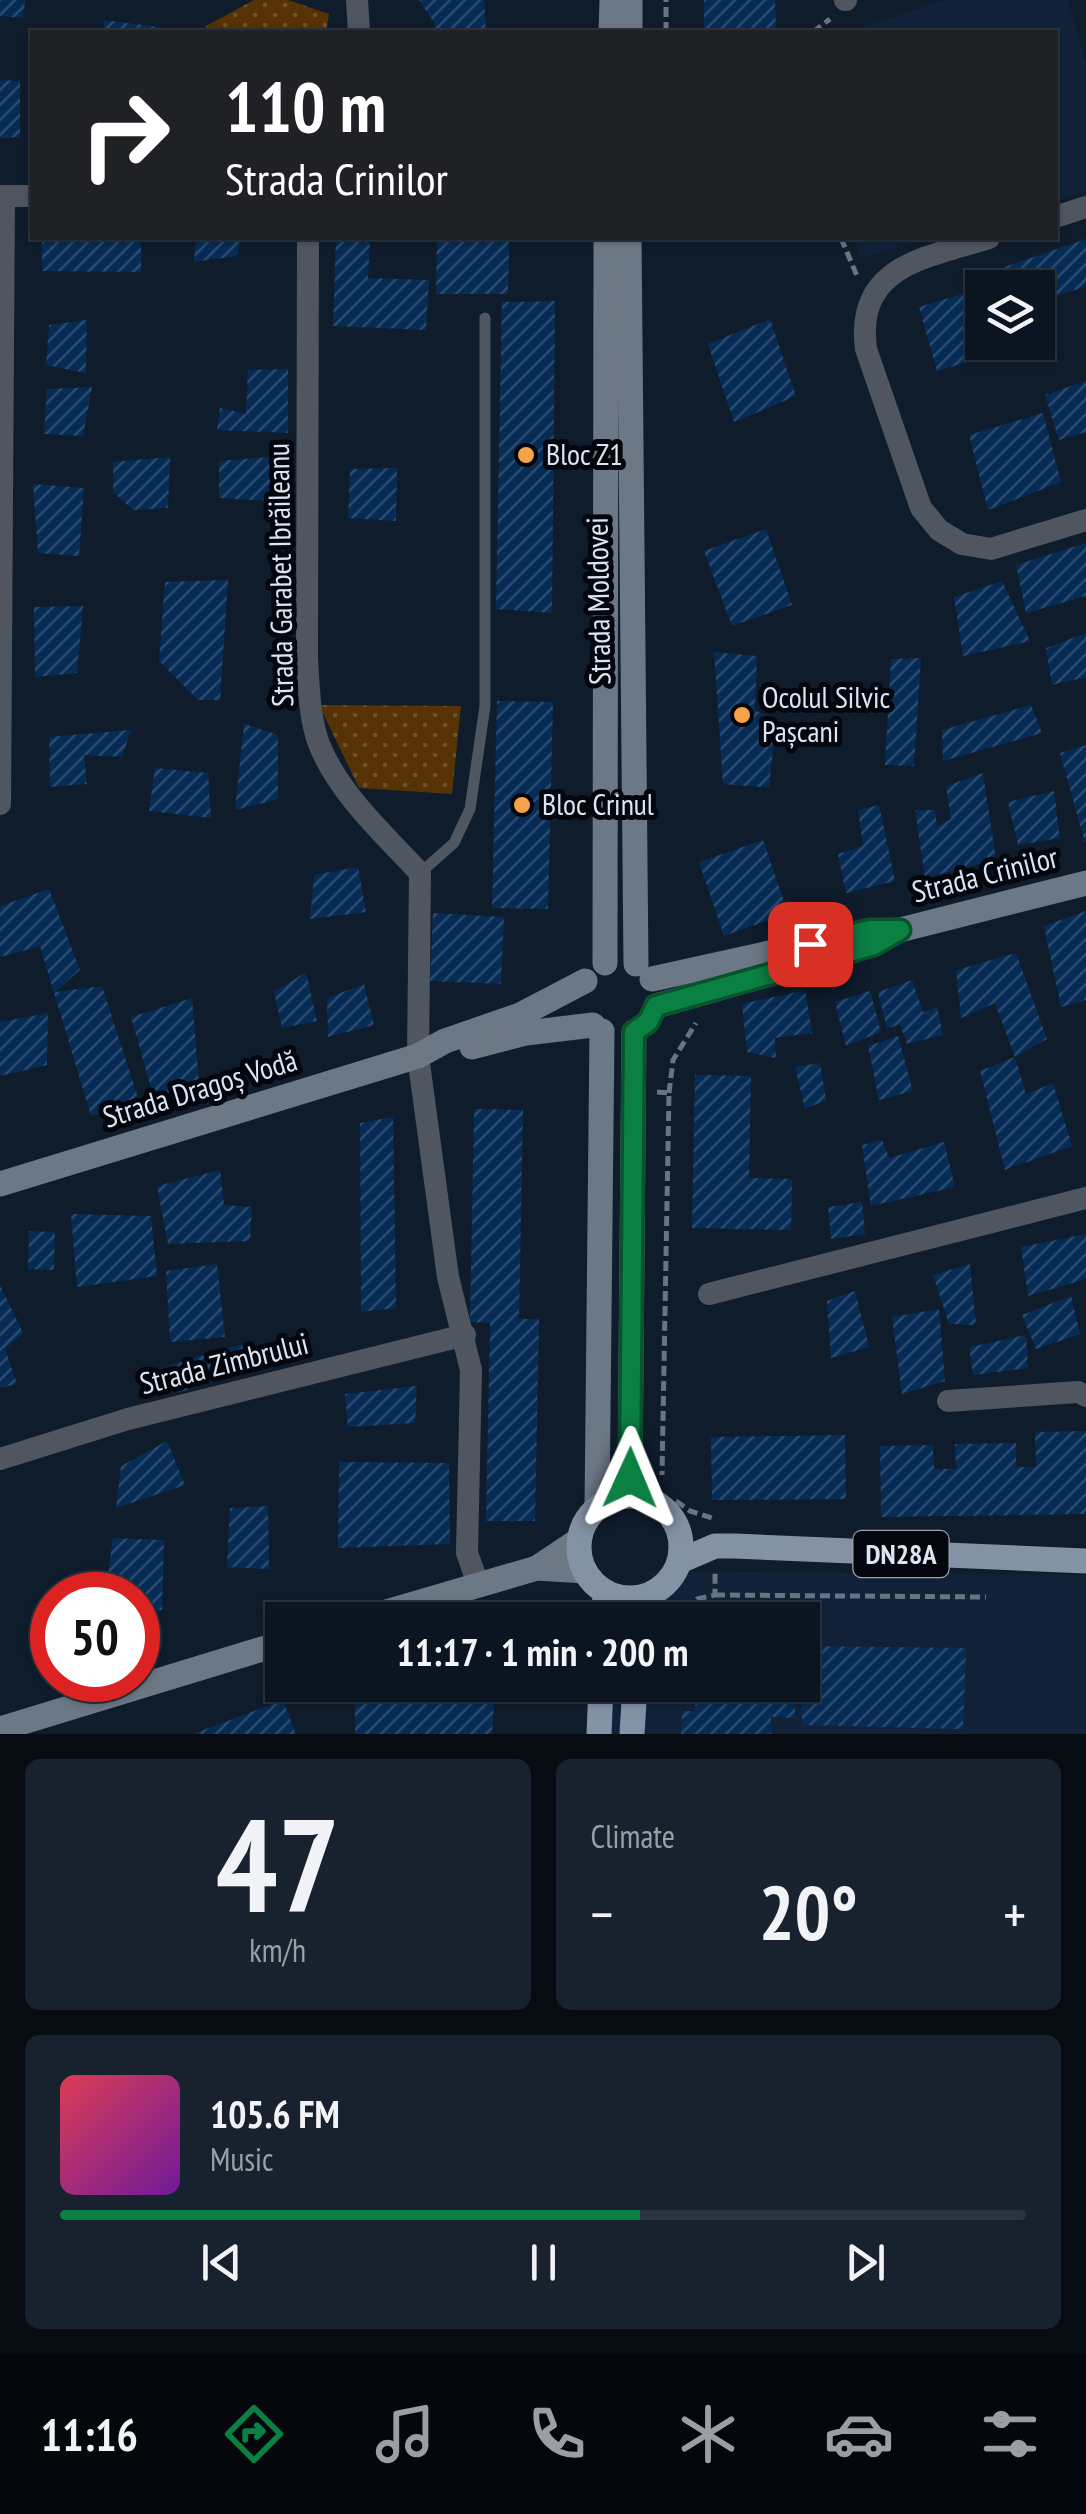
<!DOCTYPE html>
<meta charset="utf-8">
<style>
body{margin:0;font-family:"PT Sans Narrow",sans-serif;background:#18222e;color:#f1f3f6;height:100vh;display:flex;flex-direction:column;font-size:38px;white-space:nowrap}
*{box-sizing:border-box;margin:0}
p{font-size:32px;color:#999fa5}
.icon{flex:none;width:55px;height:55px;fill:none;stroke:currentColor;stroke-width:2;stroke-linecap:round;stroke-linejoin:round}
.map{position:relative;height:1734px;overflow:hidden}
.sheet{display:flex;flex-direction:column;gap:25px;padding:25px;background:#060c12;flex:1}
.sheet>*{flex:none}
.banner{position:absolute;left:30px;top:30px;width:1028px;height:210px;border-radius:0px;box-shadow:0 2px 8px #0004,0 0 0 2px #2a343f;background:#202124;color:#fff;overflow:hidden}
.tools{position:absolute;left:965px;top:270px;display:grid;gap:20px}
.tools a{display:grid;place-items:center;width:90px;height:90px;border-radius:0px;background:#0a1521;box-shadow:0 2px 8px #0004,0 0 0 2px #2a343f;font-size:50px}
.speed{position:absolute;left:30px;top:1572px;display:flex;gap:20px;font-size:50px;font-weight:700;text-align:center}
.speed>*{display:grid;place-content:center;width:130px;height:130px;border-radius:50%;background:#0a1521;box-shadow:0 2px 8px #0004,0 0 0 2px #2a343f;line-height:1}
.speed .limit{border:15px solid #d22;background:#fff;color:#111}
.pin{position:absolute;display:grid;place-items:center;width:85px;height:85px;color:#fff;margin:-42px;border-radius:20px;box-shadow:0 5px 15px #0006}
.me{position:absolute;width:110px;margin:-55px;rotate:1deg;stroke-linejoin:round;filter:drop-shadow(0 0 8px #0008)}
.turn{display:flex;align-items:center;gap:35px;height:210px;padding:0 30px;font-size:45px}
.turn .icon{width:130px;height:130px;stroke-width:2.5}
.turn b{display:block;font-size:70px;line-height:85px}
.big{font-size:75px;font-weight:800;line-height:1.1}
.sheet .tile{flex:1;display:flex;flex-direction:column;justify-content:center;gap:15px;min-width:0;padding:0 35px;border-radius:15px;background:#18222e}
.sheet .dial{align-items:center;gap:0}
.dial b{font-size:130px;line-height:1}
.song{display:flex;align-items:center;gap:30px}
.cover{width:120px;height:120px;border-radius:15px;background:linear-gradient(135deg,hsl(350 70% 55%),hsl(280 70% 35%))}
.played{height:10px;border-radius:5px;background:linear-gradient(90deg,#0b8043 60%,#2a343f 60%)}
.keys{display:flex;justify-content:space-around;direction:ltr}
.heat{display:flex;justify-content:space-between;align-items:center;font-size:55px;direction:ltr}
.sheet .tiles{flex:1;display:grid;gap:25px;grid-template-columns:1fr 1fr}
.tile:last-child{grid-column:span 2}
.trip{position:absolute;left:265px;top:1602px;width:555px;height:100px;border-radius:0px;background:#0a1521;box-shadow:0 2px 8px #0004,0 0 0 2px #2a343f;font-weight:800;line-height:100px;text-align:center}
.menu{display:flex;height:160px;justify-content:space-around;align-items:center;background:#04080d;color:#999fa5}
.menu .icon{width:70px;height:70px}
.menu .selected{color:#0b8043}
.menu b{font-size:45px;color:#f1f3f6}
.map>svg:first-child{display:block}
.built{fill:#112238}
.park{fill:url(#park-dots)}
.building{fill:url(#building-hatch)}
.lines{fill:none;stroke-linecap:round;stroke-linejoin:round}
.path{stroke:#697483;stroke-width:5;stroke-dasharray:10 5;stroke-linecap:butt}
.lane{stroke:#4f565f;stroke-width:11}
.street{stroke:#4f565f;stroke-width:22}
.secondary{stroke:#6d7886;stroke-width:25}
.primary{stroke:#8492a5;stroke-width:25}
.route-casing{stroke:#07532c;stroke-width:25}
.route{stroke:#0b8043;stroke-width:18}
.poi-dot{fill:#f5a346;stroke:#03060d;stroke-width:4}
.labels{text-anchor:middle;stroke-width:10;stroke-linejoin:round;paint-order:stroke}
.shield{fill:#03060d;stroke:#9ba2ad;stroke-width:2.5}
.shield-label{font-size:28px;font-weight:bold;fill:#dce5f1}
.poi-label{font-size:30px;fill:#dce5f1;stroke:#03060d;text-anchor:start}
.street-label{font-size:30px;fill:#dce5f1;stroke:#03060d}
</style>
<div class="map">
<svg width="1086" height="1734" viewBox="0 0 1086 1734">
<defs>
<pattern id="park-dots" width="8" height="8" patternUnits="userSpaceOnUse" patternTransform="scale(2.5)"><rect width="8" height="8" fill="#563204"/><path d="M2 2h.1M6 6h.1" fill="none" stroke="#6e5029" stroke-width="1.8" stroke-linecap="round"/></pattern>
<pattern id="building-hatch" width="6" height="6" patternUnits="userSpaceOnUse" patternTransform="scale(2.5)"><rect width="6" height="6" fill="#062c56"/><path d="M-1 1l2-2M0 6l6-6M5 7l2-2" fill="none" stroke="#2a4a6f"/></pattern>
</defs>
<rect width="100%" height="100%" fill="#0e1c2c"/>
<g class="built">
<polygon points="944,0 1068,0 1086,62 1086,192 1055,201 1055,32 848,32"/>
<polygon points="853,238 930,238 860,258"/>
<polygon points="642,1571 1086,1575 1086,1734 608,1734 608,1685 802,1685 802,1620 641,1620 666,1584"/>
</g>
<g class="park">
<polygon points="254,0 288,0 329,14 326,32 206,32 206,26"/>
<polygon points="319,705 461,706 452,794 359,788"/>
</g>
<g class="building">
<polygon points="0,0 25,0 23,18 0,16"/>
<polygon points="419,0 484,0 486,32 435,32 435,24"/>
<polygon points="704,0 775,0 776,32 704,32"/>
<polygon points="104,20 166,28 165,32 104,32"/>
<polygon points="0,80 20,81 20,137 0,138"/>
<polygon points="42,238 141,238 141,272 42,271"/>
<polygon points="196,238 241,238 237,256 194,262"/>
<polygon points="336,238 370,238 368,278 429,280 426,330 333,326"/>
<polygon points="437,238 509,238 508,294 436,294"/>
<polygon points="1086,239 1086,286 1038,303 1038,288 988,288 981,275"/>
<polygon points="982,288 982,342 1003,342 1006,351 937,371 919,307"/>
<polygon points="555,301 552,613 496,609 502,302"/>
<polygon points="770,319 796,396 734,422 708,344"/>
<polygon points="87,320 86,373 46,365 49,325"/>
<polygon points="288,369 288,433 217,430 220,408 246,414 248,370"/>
<polygon points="1086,381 1086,432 1059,440 1045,395"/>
<polygon points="92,387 83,436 44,434 47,389"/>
<polygon points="1043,413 1061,482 988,510 969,435"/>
<polygon points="281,456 271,501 219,498 219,461"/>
<polygon points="170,457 168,508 133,510 113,492 113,462"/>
<polygon points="397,468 396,521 348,518 350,469"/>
<polygon points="33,484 84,488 79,556 38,553"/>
<polygon points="766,529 792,605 732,626 704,551"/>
<polygon points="1086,543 1086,596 1026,613 1016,565"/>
<polygon points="228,580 220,700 198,700 159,661 165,582"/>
<polygon points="1002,581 1030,641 963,656 954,597"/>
<polygon points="83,606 77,673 35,677 34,607"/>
<polygon points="1086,633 1086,677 1052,685 1046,648"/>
<polygon points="714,652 757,656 755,710 776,720 769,788 723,784"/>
<polygon points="921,658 914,766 885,765 891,659"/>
<polygon points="497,701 553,702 548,909 492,908"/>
<polygon points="1031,705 1042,733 943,761 942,730"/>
<polygon points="244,724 278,735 278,799 235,810"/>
<polygon points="131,730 122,757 84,755 87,784 50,787 49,737"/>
<polygon points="1086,745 1086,843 1085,843 1060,753"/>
<polygon points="155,768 208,773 211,818 149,811"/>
<polygon points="983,773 996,860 925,878 915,810 935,810 937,826 951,819 946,786"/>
<polygon points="1054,791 1060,838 1018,845 1008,802"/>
<polygon points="879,805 895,881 846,893 838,854 863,846 858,810"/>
<polygon points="763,840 788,913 724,936 699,862"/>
<polygon points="358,867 366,912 310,919 314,875"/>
<polygon points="49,889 80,970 55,992 102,986 140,1104 91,1116 40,946 0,957 0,906"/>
<polygon points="1086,911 1086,1000 1061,1007 1044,926"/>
<polygon points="433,913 504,917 501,984 430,981"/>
<polygon points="1016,953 1047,1039 1015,1057 1026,1094 1053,1083 1072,1146 1005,1170 980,1071 1015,1057 995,1003 961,1018 956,970"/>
<polygon points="306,972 317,1021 282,1028 274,992"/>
<polygon points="912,980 923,1012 937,1007 943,1035 907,1044 900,1024 887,1029 878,992"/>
<polygon points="364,984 374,1025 328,1037 327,998"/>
<polygon points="805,990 812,1033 775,1038 776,1058 747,1052 742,1004"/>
<polygon points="870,991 881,1032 846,1046 835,1002"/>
<polygon points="192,998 199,1082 154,1099 131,1017"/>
<polygon points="48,1013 47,1065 0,1076 0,1022"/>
<polygon points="898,1036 913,1091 879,1100 868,1046"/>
<polygon points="820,1063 826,1100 805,1109 795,1067"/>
<polygon points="695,1075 751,1076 749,1178 792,1179 791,1230 692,1228"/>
<polygon points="474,1109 523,1110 519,1319 539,1319 535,1521 486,1521 490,1323 470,1322"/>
<polygon points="393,1117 396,1308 361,1312 360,1123"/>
<polygon points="882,1140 889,1158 944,1142 955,1187 871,1206 862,1145"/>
<polygon points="220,1170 224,1205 252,1207 250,1241 168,1244 157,1186"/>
<polygon points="862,1202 865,1234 831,1239 828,1207"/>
<polygon points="71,1214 151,1216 157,1276 77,1287"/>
<polygon points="29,1231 55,1232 54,1270 28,1269"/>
<polygon points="1086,1234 1086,1279 1028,1296 1021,1247"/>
<polygon points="217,1264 225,1337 170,1342 166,1271"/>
<polygon points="970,1264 976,1325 949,1324 933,1275"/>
<polygon points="0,1285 23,1333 5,1349 17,1384 0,1388"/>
<polygon points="855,1291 869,1347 831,1358 827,1301"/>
<polygon points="1071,1296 1080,1334 1036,1349 1022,1315"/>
<polygon points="939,1309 945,1381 902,1394 892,1317"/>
<polygon points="1026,1335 1028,1368 973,1375 969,1347"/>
<polygon points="247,1343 254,1368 177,1393 169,1365"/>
<polygon points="417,1386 415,1423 348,1427 345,1394"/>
<polygon points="1086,1431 1086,1514 881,1517 880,1446 933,1445 934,1469 956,1469 955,1444 1016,1443 1016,1467 1036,1467 1035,1432"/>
<polygon points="845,1435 846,1499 712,1500 711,1437"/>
<polygon points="167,1441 185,1485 116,1508 121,1466"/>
<polygon points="339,1462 449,1463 450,1544 338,1548"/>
<polygon points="268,1506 269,1569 227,1567 230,1508"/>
<polygon points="113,1538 164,1540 162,1610 138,1612 138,1595 105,1595"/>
<polygon points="500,1606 499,1620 456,1620 456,1619"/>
<polygon points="803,1646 966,1648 963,1729 802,1725"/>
<polygon points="355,1685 495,1685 492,1734 355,1734"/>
<polygon points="696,1685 795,1685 795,1718 771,1717 771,1734 681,1734 682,1711 695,1711"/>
<polygon points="283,1700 296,1734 193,1734"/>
</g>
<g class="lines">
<g class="path">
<polyline points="666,32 666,0"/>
<polyline points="813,32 830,19"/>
<polyline points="841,238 857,276"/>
<polyline points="657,1092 669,1093 662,1475"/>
<polyline points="669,1093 673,1060 696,1023"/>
<polyline points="676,1501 690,1511 715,1519"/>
<polyline points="715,1595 986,1597"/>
<polyline points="675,1620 697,1599 715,1595 715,1573"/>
</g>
<polyline class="lane" points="420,873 454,843 470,809 485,706 485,318"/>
<g class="street">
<polyline points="357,0 359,32"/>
<polyline points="845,0 846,0"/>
<polyline points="0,196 32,196"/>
<polyline points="1055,217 1086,207"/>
<path d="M 308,238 L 307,659 C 309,687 309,717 319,744 C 339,794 384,834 420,873 L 418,1056 L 448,1277 L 471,1370 L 467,1553 L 478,1584"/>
<path d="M 989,238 C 926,258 855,265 866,349 L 921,508 L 939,530 L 962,544 L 991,549 L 1086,520"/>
<polyline points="0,804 4,196"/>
<polyline points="709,1294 1086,1198"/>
<polyline points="948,1401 1078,1392 1086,1396"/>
<polyline points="0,1459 128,1419 465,1335"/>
</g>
<g class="secondary">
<polyline points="611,32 612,0"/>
<polyline points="630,32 630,0"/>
<polyline points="629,238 636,964"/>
<polyline points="605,963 606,238"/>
<polyline points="652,979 869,931 900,930 1086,883"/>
<polyline points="656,1006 855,950"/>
<polyline points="634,1032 630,1478 650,1499"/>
<polyline points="472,1047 526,1033 593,1025"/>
<polyline points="0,1184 418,1056 445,1041 520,1015 585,981"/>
<polyline points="597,1508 602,1031"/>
<polyline points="579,1540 537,1568 585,1571"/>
<polyline points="359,1620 537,1568"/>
<polyline points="0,1729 282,1643"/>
</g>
<g class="primary">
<circle cx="630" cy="1547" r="51"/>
<polyline points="680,1561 715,1546 734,1546 1086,1561"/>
<polyline points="604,1620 605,1592"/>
<polyline points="599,1734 601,1685"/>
<polyline points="632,1734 635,1685"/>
</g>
</g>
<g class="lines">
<defs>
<polyline id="route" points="630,1478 634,1032 648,1022 656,1006 874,945 900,930 870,930 810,944"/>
</defs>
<use href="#route" class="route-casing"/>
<use href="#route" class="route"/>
</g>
<g class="poi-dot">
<circle cx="526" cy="455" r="10"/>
<circle cx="742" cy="715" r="10"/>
<circle cx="522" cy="805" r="10"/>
</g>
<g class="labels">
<rect class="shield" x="853.5" y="1531" width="95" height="46" rx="8"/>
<g class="shield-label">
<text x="901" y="1564">DN28A</text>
</g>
<g class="poi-label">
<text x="546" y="465">Bloc Z1</text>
<text x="762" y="708">Ocolul Silvic<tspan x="762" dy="34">Pașcani</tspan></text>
<text x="542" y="815">Bloc Crinul</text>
</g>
<g class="street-label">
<text transform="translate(281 575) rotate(-91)" y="10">Strada Garabet Ibrăileanu</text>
<text transform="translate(599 601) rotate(-91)" y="10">Strada Moldovei</text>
<text transform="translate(985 875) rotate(-14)" y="10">Strada Crinilor</text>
<text transform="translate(200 1089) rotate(-17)" y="10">Strada Dragoș Vodă</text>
<text transform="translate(224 1364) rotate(-14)" y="10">Strada Zimbrului</text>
</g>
</g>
</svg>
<div class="tools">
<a><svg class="icon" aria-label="layers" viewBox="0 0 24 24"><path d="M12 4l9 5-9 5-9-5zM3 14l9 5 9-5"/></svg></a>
</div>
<div class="speed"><div class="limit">50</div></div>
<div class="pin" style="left:810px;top:944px;background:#d93025"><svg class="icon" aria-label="arrive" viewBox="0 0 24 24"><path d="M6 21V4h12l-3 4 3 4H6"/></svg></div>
<svg class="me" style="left:630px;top:1478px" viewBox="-20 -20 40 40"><path d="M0-17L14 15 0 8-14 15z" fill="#0b8043" stroke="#fff" stroke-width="4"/></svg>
<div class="trip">11:17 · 1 min · 200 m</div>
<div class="banner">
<div class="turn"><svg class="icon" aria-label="right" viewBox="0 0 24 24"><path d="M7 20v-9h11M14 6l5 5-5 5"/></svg><div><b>110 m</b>Strada Crinilor</div></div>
</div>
</div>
<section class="sheet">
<div class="tiles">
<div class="tile dial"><b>47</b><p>km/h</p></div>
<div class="tile"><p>Climate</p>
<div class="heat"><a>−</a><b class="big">20°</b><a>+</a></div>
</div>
<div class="tile">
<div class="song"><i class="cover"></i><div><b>105.6 FM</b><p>Music</p></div></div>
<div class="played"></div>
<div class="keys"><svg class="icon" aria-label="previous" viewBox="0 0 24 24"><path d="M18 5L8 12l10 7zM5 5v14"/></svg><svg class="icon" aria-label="pause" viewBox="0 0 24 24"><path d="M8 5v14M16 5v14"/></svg><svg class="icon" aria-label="next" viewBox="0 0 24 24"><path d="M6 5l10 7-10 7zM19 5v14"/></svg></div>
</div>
</div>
</section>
<nav class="menu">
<b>11:16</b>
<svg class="icon selected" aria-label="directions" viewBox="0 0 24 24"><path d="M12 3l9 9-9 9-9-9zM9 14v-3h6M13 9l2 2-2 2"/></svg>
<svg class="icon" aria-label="music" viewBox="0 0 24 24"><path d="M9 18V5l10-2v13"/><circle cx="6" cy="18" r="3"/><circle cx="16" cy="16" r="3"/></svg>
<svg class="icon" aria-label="phone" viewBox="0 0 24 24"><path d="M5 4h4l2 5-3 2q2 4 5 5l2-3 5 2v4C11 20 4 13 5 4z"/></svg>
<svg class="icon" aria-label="climate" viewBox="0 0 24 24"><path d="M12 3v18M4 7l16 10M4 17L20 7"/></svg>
<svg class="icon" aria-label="car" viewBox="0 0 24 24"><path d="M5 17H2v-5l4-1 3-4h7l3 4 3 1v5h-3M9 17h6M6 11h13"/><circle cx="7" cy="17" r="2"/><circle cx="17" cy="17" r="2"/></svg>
<svg class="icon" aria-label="filters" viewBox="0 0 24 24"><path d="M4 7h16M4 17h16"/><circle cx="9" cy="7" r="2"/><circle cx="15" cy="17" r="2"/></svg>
</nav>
